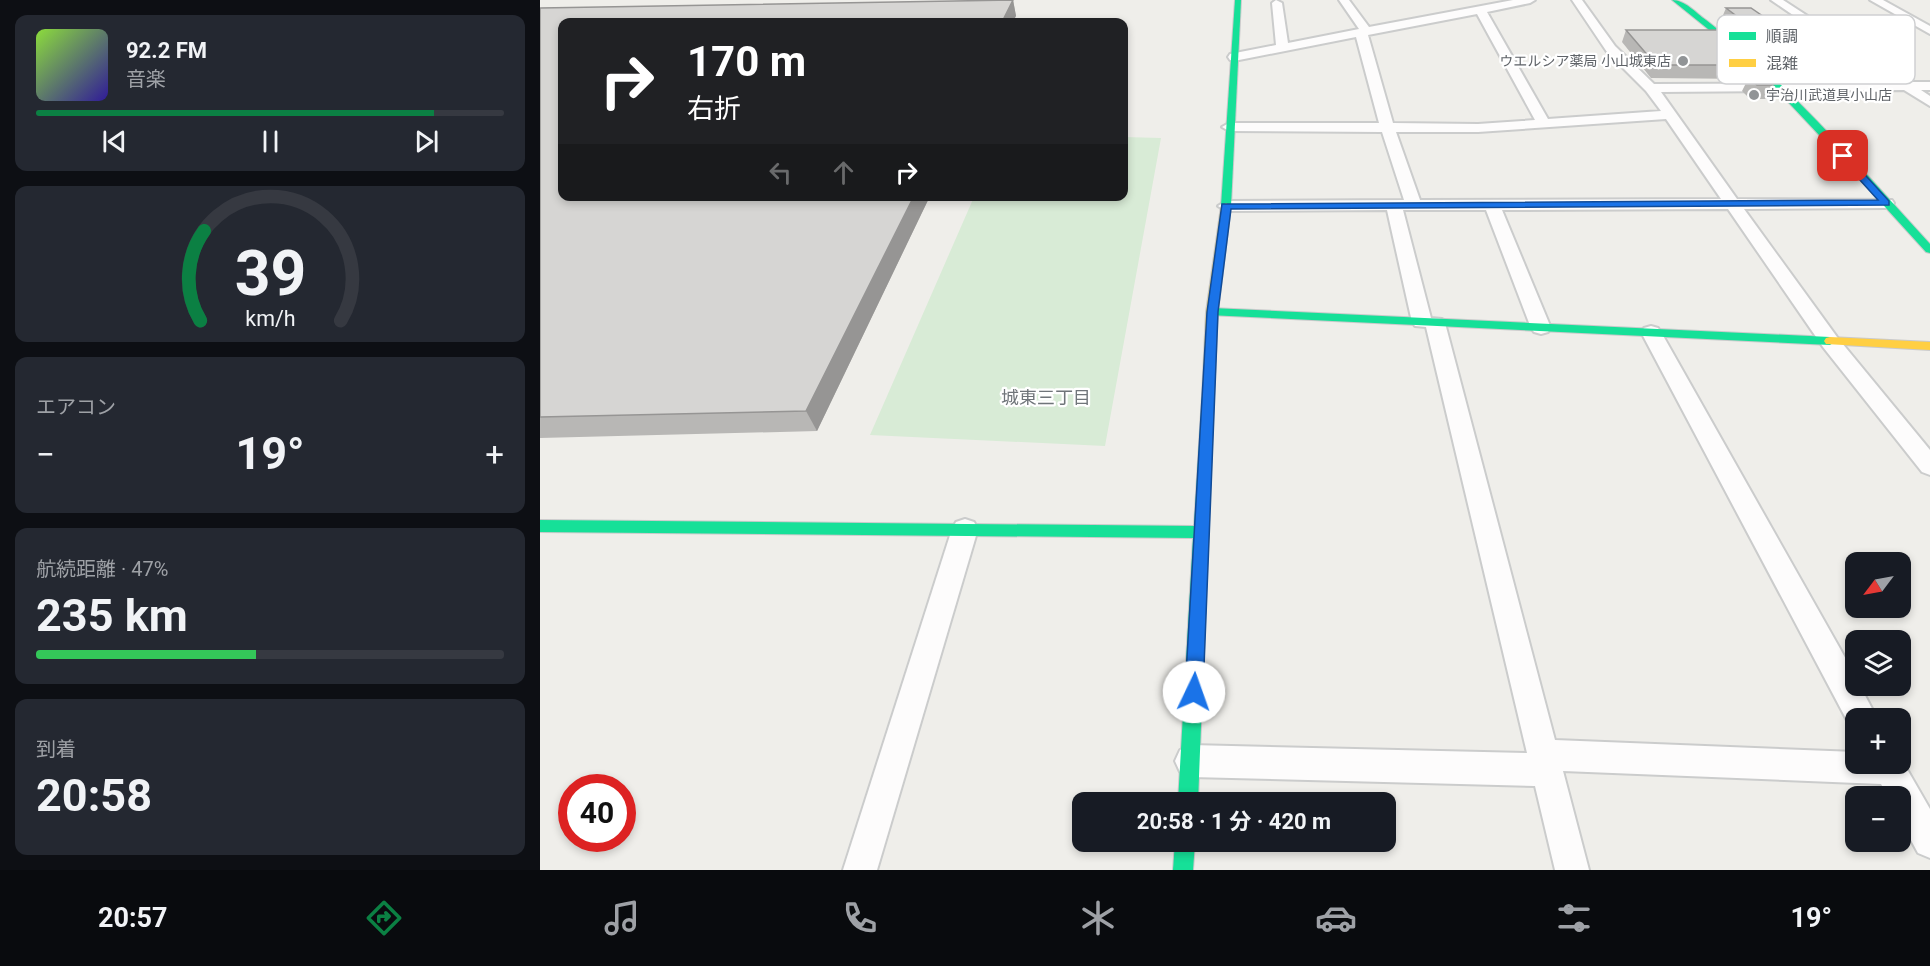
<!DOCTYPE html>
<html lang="ja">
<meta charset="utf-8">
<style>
body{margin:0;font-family:Roboto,"Noto Sans JP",sans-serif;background:#242831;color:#f1f3f6;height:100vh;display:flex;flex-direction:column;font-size:22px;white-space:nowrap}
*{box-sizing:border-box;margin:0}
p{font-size:20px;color:#9ea1a6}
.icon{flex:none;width:33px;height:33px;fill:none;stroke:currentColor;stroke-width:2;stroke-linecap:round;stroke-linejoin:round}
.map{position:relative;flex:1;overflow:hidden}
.side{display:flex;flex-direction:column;gap:15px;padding:15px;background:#0d0f14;width:540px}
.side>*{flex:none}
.top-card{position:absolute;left:18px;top:18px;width:570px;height:183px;border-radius:12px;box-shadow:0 3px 9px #0003;background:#202124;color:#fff;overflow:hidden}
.needle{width:39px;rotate:238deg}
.controls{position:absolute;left:1305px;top:552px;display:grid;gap:12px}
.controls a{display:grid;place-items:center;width:66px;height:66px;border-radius:12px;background:#171b24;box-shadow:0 3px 9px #0003;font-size:30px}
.speed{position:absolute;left:18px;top:774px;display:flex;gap:12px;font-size:30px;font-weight:700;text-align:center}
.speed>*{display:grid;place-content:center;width:78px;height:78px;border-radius:50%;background:#171b24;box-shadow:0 3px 9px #0003;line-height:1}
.speed .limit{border:9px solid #d22;background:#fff;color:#111}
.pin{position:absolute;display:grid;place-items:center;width:51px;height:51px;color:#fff;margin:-26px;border-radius:12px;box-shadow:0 3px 9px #0006}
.me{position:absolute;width:66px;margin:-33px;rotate:3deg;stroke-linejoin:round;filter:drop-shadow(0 0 4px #0008)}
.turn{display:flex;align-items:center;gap:21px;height:126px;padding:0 30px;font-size:27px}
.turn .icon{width:78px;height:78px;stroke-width:2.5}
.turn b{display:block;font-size:42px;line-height:51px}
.lanes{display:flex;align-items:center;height:57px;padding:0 30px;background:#0003;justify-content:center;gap:30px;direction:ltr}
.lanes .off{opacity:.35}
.big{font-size:45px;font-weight:700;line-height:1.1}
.side .tile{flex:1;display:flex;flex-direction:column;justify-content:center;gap:9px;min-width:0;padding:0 21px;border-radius:12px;background:#242831}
.side .dial{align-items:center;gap:0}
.dial svg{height:156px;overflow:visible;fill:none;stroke:#363941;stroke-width:7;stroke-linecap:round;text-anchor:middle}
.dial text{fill:#f1f3f6;stroke:none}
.song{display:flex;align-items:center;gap:18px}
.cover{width:72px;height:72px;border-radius:9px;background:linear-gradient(135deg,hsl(90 70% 55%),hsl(250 70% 35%))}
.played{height:6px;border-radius:3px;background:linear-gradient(90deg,#0b8043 85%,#363941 85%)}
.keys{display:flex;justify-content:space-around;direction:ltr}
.heat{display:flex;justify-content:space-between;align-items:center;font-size:33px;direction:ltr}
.charge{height:9px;border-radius:4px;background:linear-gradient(90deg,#34c759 47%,#363941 0)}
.trip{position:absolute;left:532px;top:792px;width:324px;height:60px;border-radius:12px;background:#171b24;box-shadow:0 3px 9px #0003;font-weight:700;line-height:60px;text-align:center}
.dock{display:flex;height:96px;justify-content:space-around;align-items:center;background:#090b0e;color:#9ea1a6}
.dock .icon{width:42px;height:42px}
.dock .on{color:#0b8043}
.dock b{font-size:27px;color:#f1f3f6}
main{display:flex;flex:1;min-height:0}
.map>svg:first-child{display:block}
.green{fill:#d8ebd6}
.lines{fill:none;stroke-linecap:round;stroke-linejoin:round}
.street-casing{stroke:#cbcccc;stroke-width:4}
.fast-casing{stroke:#cacacb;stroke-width:2}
.slow-casing{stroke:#cacacb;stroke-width:2}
.street{fill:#fdfcfc;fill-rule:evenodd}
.fast{fill:#16e098;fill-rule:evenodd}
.slow{fill:#ffcf43;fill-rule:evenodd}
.wall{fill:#b8b7b5}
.shaded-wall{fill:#969594}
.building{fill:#d6d5d3;stroke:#969594;stroke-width:1.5}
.route{fill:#1a73e8;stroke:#114b97;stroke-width:1.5}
.poi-dot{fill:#919496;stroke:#fff;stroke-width:2}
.labels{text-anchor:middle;stroke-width:4.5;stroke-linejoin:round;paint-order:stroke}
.far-poi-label{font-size:14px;fill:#5f6368;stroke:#fff;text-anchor:end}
.neighbourhood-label{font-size:18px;fill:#70757a;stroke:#fff}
.key{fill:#fff;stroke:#cfd0d2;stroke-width:1.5}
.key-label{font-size:16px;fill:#5f6368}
</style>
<main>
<section class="side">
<div class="tile">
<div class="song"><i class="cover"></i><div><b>92.2 FM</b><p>音楽</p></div></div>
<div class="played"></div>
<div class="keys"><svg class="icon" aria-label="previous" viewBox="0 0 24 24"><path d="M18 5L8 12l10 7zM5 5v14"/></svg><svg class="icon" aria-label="pause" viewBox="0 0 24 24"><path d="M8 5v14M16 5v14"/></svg><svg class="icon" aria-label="next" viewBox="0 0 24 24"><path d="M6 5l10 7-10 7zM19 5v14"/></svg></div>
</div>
<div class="tile dial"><svg viewBox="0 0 100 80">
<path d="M14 69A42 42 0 1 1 86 69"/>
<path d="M14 69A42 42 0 0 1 16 23" stroke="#0b8043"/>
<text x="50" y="56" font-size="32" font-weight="700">39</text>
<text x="50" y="72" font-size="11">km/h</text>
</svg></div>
<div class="tile"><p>エアコン</p>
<div class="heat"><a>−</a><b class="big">19°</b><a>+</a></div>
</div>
<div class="tile"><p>航続距離 · 47%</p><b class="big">235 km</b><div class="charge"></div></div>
<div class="tile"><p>到着</p><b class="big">20:58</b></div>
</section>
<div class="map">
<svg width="1390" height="870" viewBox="0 0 1390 870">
<rect width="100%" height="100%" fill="#efeeea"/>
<polygon class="green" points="584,137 621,138 565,446 330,435 434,197 584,196"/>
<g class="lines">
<defs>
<g id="street">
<path d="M 736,0 L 742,3 L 748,43 L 819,29 L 799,0 L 809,0 L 829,27 L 973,0 L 995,0 L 990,3 L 947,12 L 1008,119 L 1121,111 L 1106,91 L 1067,52 L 1032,0 L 1042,0 L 1075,46 L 1114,84 L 1352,83 L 1231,0 L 1243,0 L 1369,82 L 1390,82 L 1390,90 L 1381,90 L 1390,96 L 1390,106 L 1364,90 L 1121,92 L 1197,199 L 1352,200 L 1354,203 L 1352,206 L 1346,208 L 1204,209 L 1297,337 L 1390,450 L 1390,475 L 1382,472 L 1283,347 L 1188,209 L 962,210 L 1011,328 L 1008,332 L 1001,334 L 994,332 L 991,328 L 946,210 L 863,210 L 891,318 L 902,319 L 905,323 L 1015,740 L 1316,752 L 1316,764 L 1360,764 L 1360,757 L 1390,809 L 1390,858 L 1378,853 L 1360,820 L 1360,796 L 1348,796 L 1341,784 L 1023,771 L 1049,870 L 1015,870 L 995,786 L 651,777 L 640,772 L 635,761 L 640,750 L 651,745 L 987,753 L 886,327 L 875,326 L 872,322 L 847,210 L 686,211 L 678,206 L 686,201 L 864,200 L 842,132 L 689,131 L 682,127 L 689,123 L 839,123 L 816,37 L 694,61 L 690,60 L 688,57 L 690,54 L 736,45 L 732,3 ZM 937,14 L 995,120 L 938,124 L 853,123 L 828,35 ZM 1126,119 L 1181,199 L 880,200 L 856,132 L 938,132 Z"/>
<polygon points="1330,0 1343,0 1390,26 1390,34"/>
<polygon points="1111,326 1118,328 1121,332 1316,677 1316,686 1320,686 1337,718 1316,718 1316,730 1311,728 1101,332 1104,328"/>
<polygon points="425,519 434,522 438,529 337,870 303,870 412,529 416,522"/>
</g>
<g id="fast">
<polygon points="695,0 701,0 691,206 686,209 681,206"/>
<path d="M 1132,0 C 1145,0 1156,13 1166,20 C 1250,84 1319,167 1390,244 L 1390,253 L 1386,252 L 1296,153 L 1235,88 L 1168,29 Z"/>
<polygon points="672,308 1290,337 1296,341 1290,345 668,315 668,309"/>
<polygon points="668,392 674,396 658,802 638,802 653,538 0,532 0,520 654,526 662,396"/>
<polygon points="635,842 655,842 653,870 633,870"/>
</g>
<g id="slow">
<polygon points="686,203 691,206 678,312 674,396 668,400 662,396 666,312 681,206"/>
<polygon points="1290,337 1390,342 1390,350 1286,344 1284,341 1286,338"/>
</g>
</defs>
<use href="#street" class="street-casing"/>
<use href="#fast" class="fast-casing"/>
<use href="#slow" class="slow-casing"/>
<use href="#street" class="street"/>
<use href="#fast" class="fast"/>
<use href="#slow" class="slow"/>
</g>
<g class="wall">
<polygon points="473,0 476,16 22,196 390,196 277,431 0,438 0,8"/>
<polygon points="1186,8 1246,32 1242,39 1269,55 1266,62 1292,72 1289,77 1265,77 1251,67 1253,64 1239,65 1233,60 1235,56 1224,48 1226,45 1213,45 1181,20"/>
<polygon points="1268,25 1292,34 1289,39 1280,39 1266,29"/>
<polygon points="1086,30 1215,65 1209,77 1233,85 1227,99 1210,99 1202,91 1208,79 1111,78 1082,42"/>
</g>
<g class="shaded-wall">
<polygon points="473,0 476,16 473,22 462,22"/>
<polygon points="374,196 390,196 277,431 266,411"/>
</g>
<g class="building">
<polygon points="473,0 462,22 22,22 22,196 374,196 266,411 0,417 0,8"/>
<polygon points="1186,8 1211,8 1246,32 1219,33"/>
<polygon points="1086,30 1177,30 1215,65 1116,65"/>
<polygon points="1208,77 1225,77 1233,85 1217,85"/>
</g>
<polygon class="route" points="1300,154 1306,154 1349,201 1349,205 691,209 678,312 663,692 660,698 654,701 647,698 645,692 667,312 682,204 1338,200 1300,158"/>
<g class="poi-dot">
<circle cx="1143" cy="61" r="6"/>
<circle cx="1214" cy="95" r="6"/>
</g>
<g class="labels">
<g class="far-poi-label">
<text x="1131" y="66">ウエルシア薬局 小山城東店</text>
<text x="1226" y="100" text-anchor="start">宇治川武道具小山店</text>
</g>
<g class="neighbourhood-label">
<text x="506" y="404">城東三丁目</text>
</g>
</g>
<rect x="1177" y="15" width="198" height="69" rx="9" class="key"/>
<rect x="1189" y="32" width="27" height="8" fill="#16e098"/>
<rect x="1189" y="59" width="27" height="8" fill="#ffcf43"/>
<g class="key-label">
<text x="1226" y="42">順調</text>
<text x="1226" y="69">混雑</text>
</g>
</svg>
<div class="controls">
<a><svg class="needle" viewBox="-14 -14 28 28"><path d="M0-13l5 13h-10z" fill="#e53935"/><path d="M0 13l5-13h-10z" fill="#9ea1a6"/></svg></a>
<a><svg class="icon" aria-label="layers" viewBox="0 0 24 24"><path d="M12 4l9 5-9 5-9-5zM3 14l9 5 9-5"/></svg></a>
<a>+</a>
<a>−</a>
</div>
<div class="speed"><div class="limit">40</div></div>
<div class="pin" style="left:1303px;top:156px;background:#d93025"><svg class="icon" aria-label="arrive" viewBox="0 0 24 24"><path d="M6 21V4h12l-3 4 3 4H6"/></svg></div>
<svg class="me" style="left:654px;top:692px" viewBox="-20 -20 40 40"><circle r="19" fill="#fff"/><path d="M0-13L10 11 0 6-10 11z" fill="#1a73e8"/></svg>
<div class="trip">20:58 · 1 分 · 420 m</div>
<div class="top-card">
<div class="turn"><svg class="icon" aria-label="right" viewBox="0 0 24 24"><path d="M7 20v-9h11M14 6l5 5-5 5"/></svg><div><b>170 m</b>右折</div></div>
<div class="lanes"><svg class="icon off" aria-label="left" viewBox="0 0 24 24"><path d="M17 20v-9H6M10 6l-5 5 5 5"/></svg><svg class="icon off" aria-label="ahead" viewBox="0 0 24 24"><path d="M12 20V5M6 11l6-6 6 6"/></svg><svg class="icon" aria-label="right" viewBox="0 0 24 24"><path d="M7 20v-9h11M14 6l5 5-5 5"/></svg></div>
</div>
</div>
</main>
<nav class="dock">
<b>20:57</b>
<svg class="icon on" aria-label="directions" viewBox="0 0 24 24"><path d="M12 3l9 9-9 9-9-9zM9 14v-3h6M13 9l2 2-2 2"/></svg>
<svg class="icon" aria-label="music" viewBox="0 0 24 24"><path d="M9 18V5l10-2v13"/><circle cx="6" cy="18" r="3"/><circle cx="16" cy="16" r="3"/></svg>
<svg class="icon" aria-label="phone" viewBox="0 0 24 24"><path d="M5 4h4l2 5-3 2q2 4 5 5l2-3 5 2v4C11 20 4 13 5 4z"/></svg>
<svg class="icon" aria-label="climate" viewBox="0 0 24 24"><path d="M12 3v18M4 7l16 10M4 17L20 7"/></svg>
<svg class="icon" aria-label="car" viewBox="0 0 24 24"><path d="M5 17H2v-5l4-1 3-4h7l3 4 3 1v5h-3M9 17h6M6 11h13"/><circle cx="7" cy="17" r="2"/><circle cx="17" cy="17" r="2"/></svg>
<svg class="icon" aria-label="filters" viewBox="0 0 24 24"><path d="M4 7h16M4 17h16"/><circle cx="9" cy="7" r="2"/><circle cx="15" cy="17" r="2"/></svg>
<b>19°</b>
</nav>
